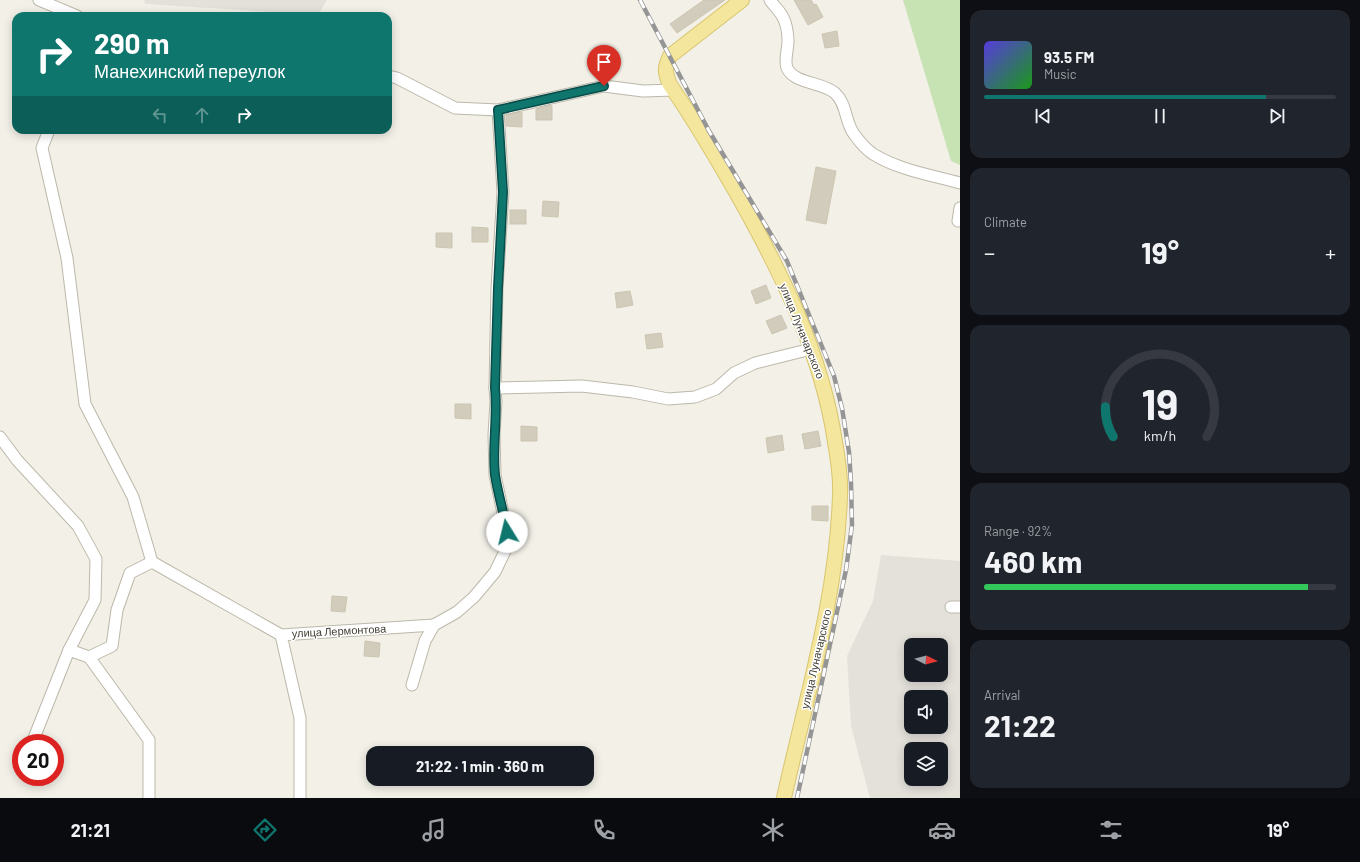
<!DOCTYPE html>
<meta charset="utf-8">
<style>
body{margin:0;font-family:Barlow,sans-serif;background:#20242c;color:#f1f3f6;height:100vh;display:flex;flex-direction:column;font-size:15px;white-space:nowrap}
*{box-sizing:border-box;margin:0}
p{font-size:13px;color:#9ea1a6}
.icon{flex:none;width:22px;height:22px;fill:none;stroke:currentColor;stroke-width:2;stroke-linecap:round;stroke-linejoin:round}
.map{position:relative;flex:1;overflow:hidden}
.sheet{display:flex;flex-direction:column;gap:10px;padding:10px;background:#0d0f14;width:400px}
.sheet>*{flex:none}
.top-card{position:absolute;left:12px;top:12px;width:380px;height:122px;border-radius:12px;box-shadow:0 2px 10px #0003;background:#0f766e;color:#fff;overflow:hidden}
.needle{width:26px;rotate:96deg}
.tools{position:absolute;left:904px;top:638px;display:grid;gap:8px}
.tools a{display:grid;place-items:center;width:44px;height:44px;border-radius:8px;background:#171b24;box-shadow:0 2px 10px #0003;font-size:20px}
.speed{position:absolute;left:12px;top:734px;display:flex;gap:8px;font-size:20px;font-weight:700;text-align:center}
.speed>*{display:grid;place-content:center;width:52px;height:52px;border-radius:50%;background:#171b24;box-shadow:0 2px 10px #0003;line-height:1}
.speed .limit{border:6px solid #d22;background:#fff;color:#111}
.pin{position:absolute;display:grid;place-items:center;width:34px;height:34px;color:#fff;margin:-41px -17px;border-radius:50% 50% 50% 0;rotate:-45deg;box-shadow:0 0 4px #0007}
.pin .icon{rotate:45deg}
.me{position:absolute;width:44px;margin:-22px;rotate:351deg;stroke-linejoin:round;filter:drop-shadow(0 0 3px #0008)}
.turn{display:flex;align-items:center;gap:14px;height:84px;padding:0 16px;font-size:18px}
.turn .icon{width:52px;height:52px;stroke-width:2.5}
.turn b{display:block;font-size:28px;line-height:34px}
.lanes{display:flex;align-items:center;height:38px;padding:0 16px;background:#0003;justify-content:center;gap:20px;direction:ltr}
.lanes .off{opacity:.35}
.big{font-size:30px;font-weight:700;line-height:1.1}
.sheet .card{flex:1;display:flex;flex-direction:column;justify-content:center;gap:6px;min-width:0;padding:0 14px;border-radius:12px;background:#20242c}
.sheet .dial{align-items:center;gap:0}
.dial svg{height:104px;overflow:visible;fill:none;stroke:#363941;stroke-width:7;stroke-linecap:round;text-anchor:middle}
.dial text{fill:#f1f3f6;stroke:none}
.song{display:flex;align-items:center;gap:12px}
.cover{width:48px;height:48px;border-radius:6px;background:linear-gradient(135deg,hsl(250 70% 55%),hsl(120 70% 35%))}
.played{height:4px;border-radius:2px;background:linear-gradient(90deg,#0f766e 80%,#363941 80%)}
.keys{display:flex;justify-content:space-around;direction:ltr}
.heat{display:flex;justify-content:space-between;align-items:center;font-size:22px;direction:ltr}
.charge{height:6px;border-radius:3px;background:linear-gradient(90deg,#34c759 92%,#363941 0)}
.trip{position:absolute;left:366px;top:746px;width:228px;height:40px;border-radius:12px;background:#171b24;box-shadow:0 2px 10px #0003;font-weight:700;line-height:40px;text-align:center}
.dock{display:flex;height:64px;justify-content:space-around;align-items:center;background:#090b0e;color:#9ea1a6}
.dock .icon{width:28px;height:28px}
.dock .active{color:#0f766e}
.dock b{font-size:18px;color:#f1f3f6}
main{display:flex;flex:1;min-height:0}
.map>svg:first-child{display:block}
.industrial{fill:#e4e1db;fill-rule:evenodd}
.green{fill:#c7e2b3}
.building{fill:#d2ccbd;stroke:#ccc5b1}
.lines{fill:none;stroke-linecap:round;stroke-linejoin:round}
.minor-casing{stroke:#bcb8aa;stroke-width:13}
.major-casing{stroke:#d8c56e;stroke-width:16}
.minor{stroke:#fff;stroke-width:11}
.major{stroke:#f4e69d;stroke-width:14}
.rail-casing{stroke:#959595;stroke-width:4.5}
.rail{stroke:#fff;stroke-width:3;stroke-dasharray:9;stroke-linecap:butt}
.route-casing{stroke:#0a4d48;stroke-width:10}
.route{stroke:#0f766e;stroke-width:7}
.labels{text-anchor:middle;stroke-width:3;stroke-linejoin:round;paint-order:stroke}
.street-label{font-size:11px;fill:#444036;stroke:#fff}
</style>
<main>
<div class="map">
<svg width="960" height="798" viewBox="0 0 960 798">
<rect width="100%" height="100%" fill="#f2f0e7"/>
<g class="industrial">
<polygon points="144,0 327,0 318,15 145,4"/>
<path d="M 881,555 L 960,561 L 960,798 L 870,798 L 851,726 L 847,656 L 873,601 ZM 911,645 L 941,645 L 941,675 L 911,675 ZM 911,697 L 941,697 L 941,727 L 911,727 ZM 911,749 L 941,749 L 941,779 L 911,779 Z"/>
</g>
<polygon class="green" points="903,0 960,0 960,165 951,161"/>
<g class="building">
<polygon points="704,0 725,0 677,33 670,24"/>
<polygon points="794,0 811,0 814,5 816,4 823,17 808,25"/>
<polygon points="837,31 839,46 825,48 822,34"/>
<polygon points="550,105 552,106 552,120 536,120 536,109"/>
<polygon points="520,112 522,112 522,127 506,126 506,115"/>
<polygon points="816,167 836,171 826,224 806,220"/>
<polygon points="543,201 559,202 558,217 542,216"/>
<rect x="510" y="210" width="16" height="14"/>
<polygon points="472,227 488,228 488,242 472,242"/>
<polygon points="436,233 452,233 452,248 436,247"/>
<polygon points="766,285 771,298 756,304 751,291"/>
<polygon points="630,291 633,305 617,308 615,293"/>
<polygon points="781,315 787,328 772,334 766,321"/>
<polygon points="661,333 663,347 647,349 645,335"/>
<polygon points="455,404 471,404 471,419 455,418"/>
<polygon points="521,426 537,427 537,441 521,441"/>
<polygon points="818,431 821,446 805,449 802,434"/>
<polygon points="782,435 784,450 768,453 766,438"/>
<polygon points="812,506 828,506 828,521 812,520"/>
<polygon points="332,596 347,597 345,612 331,611"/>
<polygon points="365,641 380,643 379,657 364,656"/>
</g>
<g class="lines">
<defs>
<g id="minor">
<polyline points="39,0 77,16"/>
<path d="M 770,0 C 773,5 778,9 781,14 C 786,21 788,33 788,41 C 788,50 784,60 787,68 C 794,84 823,82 835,93 C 847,104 845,122 854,134 C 859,141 867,150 873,154 C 899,170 931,175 960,183"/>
<polyline points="388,76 397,78 455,108 498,110"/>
<polyline points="49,130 42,148 67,258 85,404 133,497 152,562"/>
<polyline points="958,221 960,208"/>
<polyline points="495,388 582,386 633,392 668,399 695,397 716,389 734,373 755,363 811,349"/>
<polyline points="0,437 17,460 78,526 96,559 95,600 69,650"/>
<polyline points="951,607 960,607"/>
<polyline points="89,657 149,740 149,798"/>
<polyline points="412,685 425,641 434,625 457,612 474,597 495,572 505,551 507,532 495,475 494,435 496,401 495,388 497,288 503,192 498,110 604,86 643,91 674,90"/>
<polyline points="34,738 69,650 89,657 112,646 117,610 130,573 152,562 281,635"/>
<polyline points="300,798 300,718 281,635 434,625"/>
</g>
<path id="major" d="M 742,0 L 670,56 C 664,68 665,73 670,85 C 694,119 715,156 736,192 C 780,270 822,353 835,442 C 838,459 841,478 840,495 C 837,598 806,698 784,798"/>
</defs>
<use href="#minor" class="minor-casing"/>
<use href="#major" class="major-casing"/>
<use href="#minor" class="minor"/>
<use href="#major" class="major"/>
<defs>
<polyline id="rail" points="640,0 709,131 787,261 834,376 842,408 849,452 851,483 852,525 846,570 797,798"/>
</defs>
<use href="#rail" class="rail-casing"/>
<use href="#rail" class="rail"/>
</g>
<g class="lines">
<defs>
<path id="route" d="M 507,532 C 504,513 498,494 495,475 C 492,446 498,416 495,388 L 498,288 L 503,192 L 498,110 L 604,86"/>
</defs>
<use href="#route" class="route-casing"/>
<use href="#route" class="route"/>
</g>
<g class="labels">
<g class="street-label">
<text transform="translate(802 331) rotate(68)" y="4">улица Луначарского</text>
<text transform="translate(339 631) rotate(-3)" y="4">улица Лермонтова</text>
<text transform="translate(816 659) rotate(-77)" y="4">улица Луначарского</text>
</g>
</g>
</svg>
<div class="tools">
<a><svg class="needle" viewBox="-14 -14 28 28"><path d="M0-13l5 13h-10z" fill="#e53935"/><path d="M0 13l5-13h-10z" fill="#9ea1a6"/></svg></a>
<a><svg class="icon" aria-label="sound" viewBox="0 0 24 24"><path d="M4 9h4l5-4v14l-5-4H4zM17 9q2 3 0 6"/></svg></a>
<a><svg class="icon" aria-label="layers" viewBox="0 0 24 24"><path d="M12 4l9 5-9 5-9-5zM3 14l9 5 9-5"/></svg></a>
</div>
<div class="speed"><div class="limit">20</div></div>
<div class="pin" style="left:604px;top:86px;background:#d93025"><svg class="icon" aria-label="arrive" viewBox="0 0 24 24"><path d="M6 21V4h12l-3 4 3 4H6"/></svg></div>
<svg class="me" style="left:507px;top:532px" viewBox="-20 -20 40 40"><circle r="19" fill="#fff"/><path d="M0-13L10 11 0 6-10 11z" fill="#0f766e"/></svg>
<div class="trip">21:22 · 1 min · 360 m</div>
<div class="top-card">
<div class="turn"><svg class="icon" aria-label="right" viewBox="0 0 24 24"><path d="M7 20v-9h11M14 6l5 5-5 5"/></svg><div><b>290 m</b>Манехинский переулок</div></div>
<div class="lanes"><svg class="icon off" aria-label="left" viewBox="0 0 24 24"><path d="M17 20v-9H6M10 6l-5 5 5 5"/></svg><svg class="icon off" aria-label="ahead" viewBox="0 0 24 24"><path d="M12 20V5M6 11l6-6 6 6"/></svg><svg class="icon" aria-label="right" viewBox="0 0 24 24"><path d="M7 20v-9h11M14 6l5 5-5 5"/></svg></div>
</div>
</div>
<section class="sheet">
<div class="card">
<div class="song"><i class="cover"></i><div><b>93.5 FM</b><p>Music</p></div></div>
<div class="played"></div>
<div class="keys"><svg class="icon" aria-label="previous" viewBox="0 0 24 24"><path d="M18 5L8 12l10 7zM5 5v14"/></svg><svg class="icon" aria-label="pause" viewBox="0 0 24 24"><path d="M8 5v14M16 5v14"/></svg><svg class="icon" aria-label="next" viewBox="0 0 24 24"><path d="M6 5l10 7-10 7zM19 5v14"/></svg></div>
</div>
<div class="card"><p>Climate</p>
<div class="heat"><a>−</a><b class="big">19°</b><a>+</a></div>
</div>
<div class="card dial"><svg viewBox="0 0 100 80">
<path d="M14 69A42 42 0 1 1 86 69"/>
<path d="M14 69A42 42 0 0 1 8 46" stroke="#0f766e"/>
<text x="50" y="56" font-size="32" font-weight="700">19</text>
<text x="50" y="72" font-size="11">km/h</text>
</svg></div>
<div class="card"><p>Range · 92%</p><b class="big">460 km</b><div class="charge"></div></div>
<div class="card"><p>Arrival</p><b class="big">21:22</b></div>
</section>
</main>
<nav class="dock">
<b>21:21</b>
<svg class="icon active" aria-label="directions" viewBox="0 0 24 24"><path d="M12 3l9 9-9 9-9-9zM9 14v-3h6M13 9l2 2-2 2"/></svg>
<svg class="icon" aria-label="music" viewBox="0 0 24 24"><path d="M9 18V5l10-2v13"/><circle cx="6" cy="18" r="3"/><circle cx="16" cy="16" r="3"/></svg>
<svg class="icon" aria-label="phone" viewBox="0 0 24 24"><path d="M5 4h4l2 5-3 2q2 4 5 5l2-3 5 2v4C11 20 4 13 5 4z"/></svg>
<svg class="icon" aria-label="climate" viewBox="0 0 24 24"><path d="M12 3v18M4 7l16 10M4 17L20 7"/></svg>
<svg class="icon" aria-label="car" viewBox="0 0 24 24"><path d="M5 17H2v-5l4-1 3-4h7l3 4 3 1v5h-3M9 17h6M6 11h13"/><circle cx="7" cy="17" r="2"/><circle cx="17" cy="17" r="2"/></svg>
<svg class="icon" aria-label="filters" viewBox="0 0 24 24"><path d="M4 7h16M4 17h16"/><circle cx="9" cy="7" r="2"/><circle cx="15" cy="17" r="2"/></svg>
<b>19°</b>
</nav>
